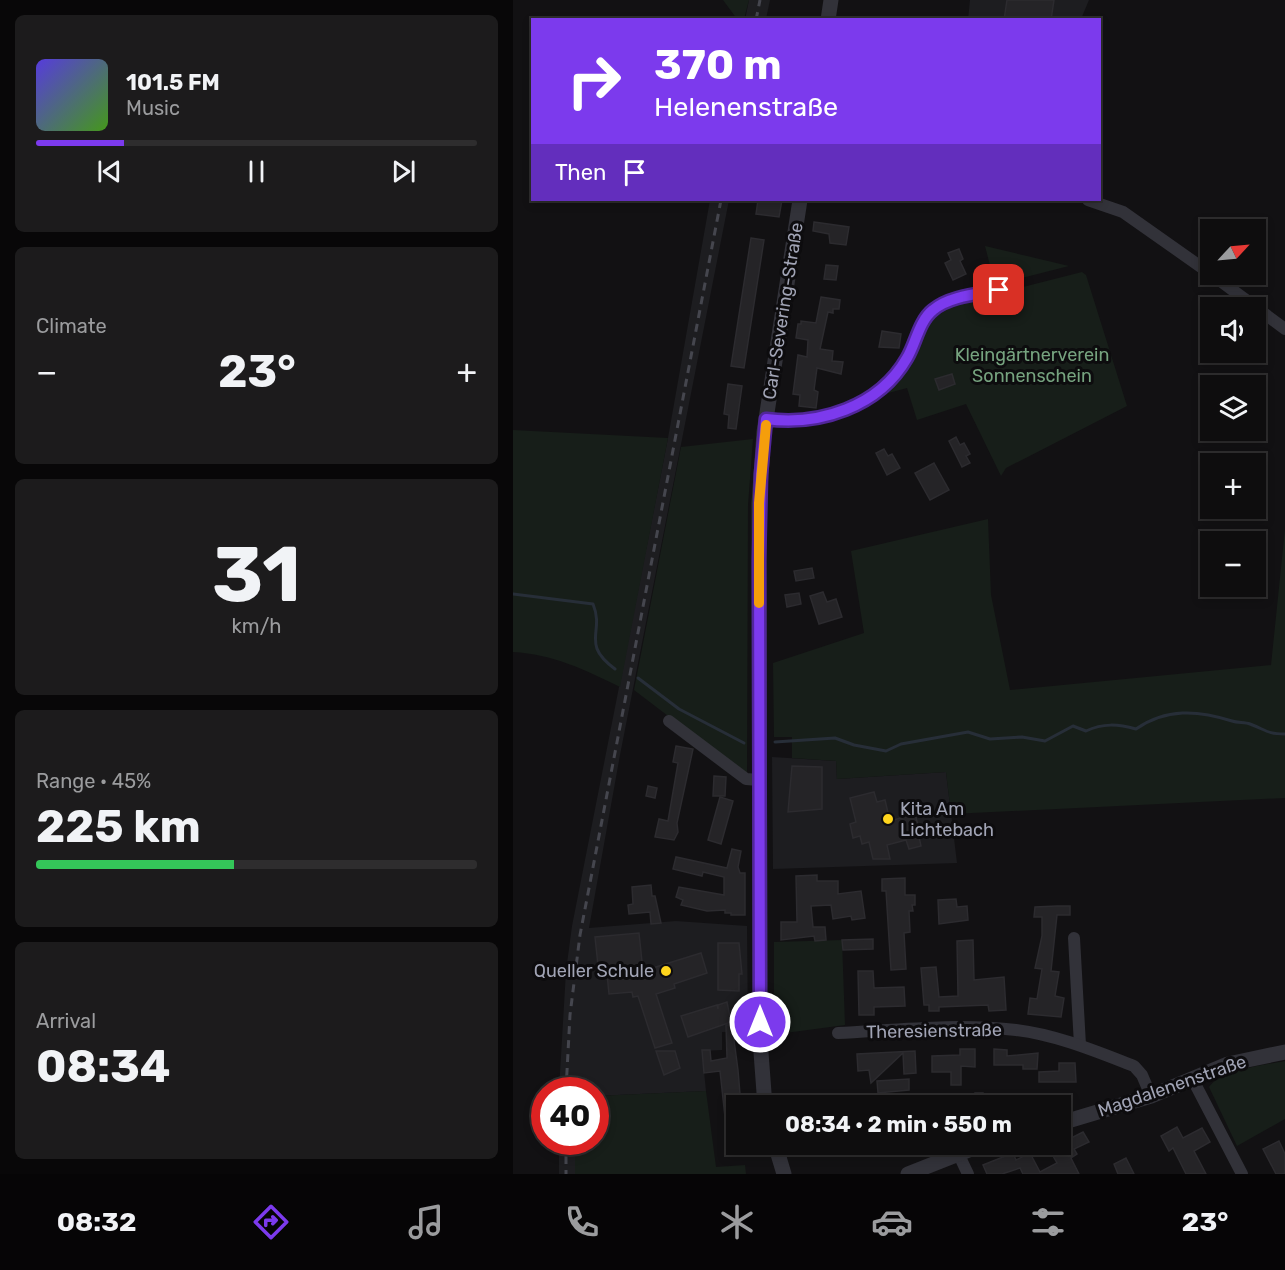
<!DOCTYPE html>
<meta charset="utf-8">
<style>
body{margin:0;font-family:Rubik,sans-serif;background:#1c1b1c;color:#f1f3f6;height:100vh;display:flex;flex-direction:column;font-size:22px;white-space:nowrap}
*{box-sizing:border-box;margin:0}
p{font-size:20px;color:#9b9c9e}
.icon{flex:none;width:33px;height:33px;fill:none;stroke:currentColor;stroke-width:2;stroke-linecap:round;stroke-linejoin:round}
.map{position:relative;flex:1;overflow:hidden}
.details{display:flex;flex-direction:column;gap:15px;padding:15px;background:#080708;width:513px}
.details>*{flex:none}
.hud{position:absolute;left:18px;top:18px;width:570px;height:183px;border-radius:0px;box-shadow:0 3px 9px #0003,0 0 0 2px #2e2d2e;background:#7c3aed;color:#fff;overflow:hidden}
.needle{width:39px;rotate:64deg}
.fabs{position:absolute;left:687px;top:219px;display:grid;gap:12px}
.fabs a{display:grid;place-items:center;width:66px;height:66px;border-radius:0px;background:#0e0d0e;box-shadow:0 3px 9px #0003,0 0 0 2px #2e2d2e;font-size:30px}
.speed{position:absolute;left:18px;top:1077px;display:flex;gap:12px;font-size:30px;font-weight:700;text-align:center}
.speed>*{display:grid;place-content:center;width:78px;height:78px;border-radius:50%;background:#0e0d0e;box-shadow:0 3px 9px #0003,0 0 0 2px #2e2d2e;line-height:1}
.speed .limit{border:9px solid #d22;background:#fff;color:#111}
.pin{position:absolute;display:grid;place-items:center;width:51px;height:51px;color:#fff;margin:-26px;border-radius:12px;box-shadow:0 3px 9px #0006}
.me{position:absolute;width:66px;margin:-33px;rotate:0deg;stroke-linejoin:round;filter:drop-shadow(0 0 4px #0008)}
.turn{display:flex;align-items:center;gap:21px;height:126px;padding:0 24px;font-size:27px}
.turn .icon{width:78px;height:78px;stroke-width:2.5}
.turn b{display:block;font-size:42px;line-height:51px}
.then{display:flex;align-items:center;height:57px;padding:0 24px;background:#0003;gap:12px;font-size:22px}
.big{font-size:45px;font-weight:700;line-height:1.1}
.details .card{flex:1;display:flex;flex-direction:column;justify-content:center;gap:9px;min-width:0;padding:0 21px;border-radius:9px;background:#1c1b1c}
.details .dial{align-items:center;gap:0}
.dial b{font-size:78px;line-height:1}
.song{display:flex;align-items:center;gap:18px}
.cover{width:72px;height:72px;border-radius:9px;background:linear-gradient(135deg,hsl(250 70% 55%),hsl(100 70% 35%))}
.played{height:6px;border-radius:3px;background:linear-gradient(90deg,#7c3aed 20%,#2e2d2e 20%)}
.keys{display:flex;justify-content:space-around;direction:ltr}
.heat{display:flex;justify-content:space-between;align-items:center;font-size:33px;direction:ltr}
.charge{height:9px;border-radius:4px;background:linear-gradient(90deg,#34c759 45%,#2e2d2e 0)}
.trip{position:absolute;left:213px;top:1095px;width:345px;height:60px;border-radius:0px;background:#0e0d0e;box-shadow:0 3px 9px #0003,0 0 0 2px #2e2d2e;font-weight:700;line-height:60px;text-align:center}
.dock{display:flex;height:96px;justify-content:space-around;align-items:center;background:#060506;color:#9b9c9e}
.dock .icon{width:42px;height:42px}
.dock .active{color:#7c3aed}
.dock b{font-size:27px;color:#f1f3f6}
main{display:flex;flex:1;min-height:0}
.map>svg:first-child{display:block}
.built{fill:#1d1d20}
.green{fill:#171e19}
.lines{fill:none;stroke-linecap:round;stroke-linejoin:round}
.stream{stroke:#272e38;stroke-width:3}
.building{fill:#252427;stroke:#2c2b2f;stroke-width:1.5}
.minor{stroke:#323239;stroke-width:12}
.tertiary{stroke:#323239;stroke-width:15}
.rail{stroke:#45464e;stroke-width:3;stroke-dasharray:8 6;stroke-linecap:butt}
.route-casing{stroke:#51269a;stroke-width:15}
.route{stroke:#7c3aed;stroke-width:10}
.slow{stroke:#f59e0b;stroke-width:10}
.poi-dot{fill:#ffd51d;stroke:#0d0c0e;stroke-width:2}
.labels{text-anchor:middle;stroke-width:6;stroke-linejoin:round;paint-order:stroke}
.street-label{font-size:18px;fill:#a1a4b5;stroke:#0d0c0e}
.park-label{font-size:18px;fill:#76a37f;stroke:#0d0c0e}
.poi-label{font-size:18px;fill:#a1a4b5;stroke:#0d0c0e;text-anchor:start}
</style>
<main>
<section class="details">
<div class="card">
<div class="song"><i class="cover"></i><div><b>101.5 FM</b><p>Music</p></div></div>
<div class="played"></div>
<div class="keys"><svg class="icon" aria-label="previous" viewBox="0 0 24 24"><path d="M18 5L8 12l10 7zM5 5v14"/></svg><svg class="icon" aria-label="pause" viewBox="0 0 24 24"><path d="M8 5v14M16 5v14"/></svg><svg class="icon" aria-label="next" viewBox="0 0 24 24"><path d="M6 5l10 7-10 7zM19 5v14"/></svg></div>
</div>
<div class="card"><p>Climate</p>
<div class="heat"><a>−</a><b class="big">23°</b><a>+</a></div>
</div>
<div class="card dial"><b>31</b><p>km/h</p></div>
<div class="card"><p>Range · 45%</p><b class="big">225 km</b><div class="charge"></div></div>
<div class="card"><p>Arrival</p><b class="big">08:34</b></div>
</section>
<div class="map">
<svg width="772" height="1174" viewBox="0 0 772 1174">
<rect width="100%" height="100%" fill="#121113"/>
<g class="built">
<polygon points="236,0 257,0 253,19 232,20"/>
<polygon points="457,0 576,0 568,19 455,20"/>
<polygon points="197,200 216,200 107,755 76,928 163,921 234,926 235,1031 209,1032 209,1050 189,1051 193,1091 83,1096 82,1090 46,1090 53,971 59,926 155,438"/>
<polygon points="259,757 323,761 324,779 433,772 444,863 260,869"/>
<rect x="46" y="1142" width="16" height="32"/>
</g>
<g class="green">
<polygon points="210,0 236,0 231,19 224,19"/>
<polygon points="472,246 556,266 482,285"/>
<polygon points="569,272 573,275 614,406 493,468 488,476 453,404 404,420 394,388 364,396 421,314 442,304"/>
<path d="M 0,430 L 155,438 L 107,687 C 73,670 39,654 0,652 Z"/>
<polygon points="240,439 235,505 234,776 121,690 168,447"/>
<polygon points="475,519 478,595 497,690 758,665 772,529 772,798 438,814 433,772 324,779 323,761 279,758 279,737 261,737 260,663 351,633 338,551"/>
<polygon points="329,940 332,1025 272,1033 264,1031 261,1024 261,942"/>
<path d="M 772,1061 L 772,1119 L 724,1146 L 696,1087 C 708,1070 752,1065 772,1061 Z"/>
<polygon points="193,1091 203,1167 232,1165 233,1174 62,1174 62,1142 82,1142 83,1096"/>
</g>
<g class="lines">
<g class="stream">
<path d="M 0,594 L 80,604 C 92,633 67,643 102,669"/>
<polyline points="125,678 166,709 231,743"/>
<path d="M 262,742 L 322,738 L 341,745 L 373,751 L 388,744 L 455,732 L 477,739 L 509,737 L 532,741 L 560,726 L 573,731 C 590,723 605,724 623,729 C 653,708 685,710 719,721 C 725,723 732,722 737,724 C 753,730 754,734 772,734"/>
</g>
</g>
<g class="building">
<polygon points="494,0 541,0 538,20 491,20"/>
<polygon points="245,200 269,200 266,217 243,214"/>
<polygon points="301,222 336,227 333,245 317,243 316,234 300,231"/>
<polygon points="238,238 251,240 231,368 218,366"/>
<polygon points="446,249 450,259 447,261 453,274 440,280 432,263 438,260 435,253"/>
<polygon points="313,265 325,266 323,280 311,279"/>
<polygon points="308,297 327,300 326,309 320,309 320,313 315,312 307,349 320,351 319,361 330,362 328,374 304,368 301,390 305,392 303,408 286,406 287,395 280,394 285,355 294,357 295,340 283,338 285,324 288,324 288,321 303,323"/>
<polygon points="369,331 388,334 386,348 366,347"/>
<polygon points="439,374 442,384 426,390 422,379"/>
<polygon points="215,384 229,386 223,429 215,428 216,415 211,414"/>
<polygon points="443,437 447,445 451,443 457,454 453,456 457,463 449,467 436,441"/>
<polygon points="371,449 375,456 379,454 387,468 374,475 363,453"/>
<polygon points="421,463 436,490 417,500 402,473"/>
<polygon points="299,568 301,578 283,581 281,571"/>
<polygon points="310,592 314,602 323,599 329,617 306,624 297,596"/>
<polygon points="286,593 288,604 274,607 272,595"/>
<polygon points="163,746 180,749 164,823 165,832 161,840 142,837 146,819 155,821 165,763 160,762"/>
<polygon points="279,766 309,767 309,809 275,812"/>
<polygon points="201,776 213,777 212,796 200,796"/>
<polygon points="135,786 144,788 142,798 133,796"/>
<polygon points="361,792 364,802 372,800 377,821 402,814 405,825 410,824 412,835 406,837 408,846 396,849 393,840 374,845 377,859 360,859 356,842 349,844 347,836 340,838 337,824 343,822 337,798"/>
<polygon points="207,797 220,801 208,844 195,840"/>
<polygon points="219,849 228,851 225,867 227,873 232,873 232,915 218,915 218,913 212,913 212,910 194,911 168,905 170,900 163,897 166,887 211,895 211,877 190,872 189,876 160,869 163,857 214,868"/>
<polygon points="304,875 304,881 325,881 325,894 348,891 352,918 339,920 338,916 320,919 318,905 298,906 300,927 312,927 313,940 302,941 301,936 268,940 268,922 284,922 283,876"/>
<polygon points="392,878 392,895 402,895 402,905 399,905 400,911 396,911 397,932 391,933 393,969 378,970 373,891 369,891 369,879"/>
<polygon points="138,885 139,896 142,896 148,923 138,924 137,912 116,914 115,905 120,904 119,887"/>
<polygon points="443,899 444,907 454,906 455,920 426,924 425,900"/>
<polygon points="544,906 557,906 557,915 544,915 538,971 546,972 542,996 551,998 548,1017 515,1014 517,998 524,999 529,969 522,968 529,936 529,917 521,917 522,907"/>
<polygon points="126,933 130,971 188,953 194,973 161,984 162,988 143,994 159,1043 142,1048 125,996 120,997 119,992 96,994 94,974 86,975 82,937"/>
<polygon points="360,939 360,949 330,950 329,940"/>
<polygon points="460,940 461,980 491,977 493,1010 476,1011 475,1005 426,1007 426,1011 416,1011 416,1005 411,1005 408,968 423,967 426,997 445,996 444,941"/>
<polygon points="205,943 226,943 229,974 226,974 226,991 205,990"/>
<polygon points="345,971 360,971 361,988 391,987 392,1006 361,1007 361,1015 346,1015"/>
<polygon points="214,1002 218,1022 175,1037 168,1016 204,1005 205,1009 205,1005"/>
<polygon points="213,1025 219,1025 225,1070 228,1106 224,1106 224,1144 229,1144 229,1153 216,1154 207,1071 191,1073 189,1050 197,1050 198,1061 214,1058"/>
<polygon points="447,1049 462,1049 462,1067 448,1066 448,1085 438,1085 438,1072 419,1072 419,1056 447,1055"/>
<polygon points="481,1049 494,1050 494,1056 525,1053 524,1069 510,1069 510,1065 481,1065"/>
<polygon points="143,1051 162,1051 167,1068 151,1075"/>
<polygon points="402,1051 403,1073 391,1074 390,1053 358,1083 356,1070 345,1071 344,1054"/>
<polygon points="546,1063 562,1063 563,1082 526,1082 526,1072 546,1071"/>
<polygon points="396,1079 396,1090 365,1093 364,1081"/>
<rect x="462" y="1093" width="8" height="11"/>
<polygon points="664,1127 670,1138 689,1128 697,1142 681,1151 693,1174 673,1174 660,1148 656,1151 648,1136"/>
<polygon points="570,1132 576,1142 561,1149 564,1154 558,1158 566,1174 510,1174 507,1168 489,1174 474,1174 470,1165 500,1153 503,1160 517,1153 527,1172 544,1163 536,1149"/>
<polygon points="766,1141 772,1154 772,1174 763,1174 750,1149"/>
<polygon points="613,1158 621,1174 605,1174 601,1164"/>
</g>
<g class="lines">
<g class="minor">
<polyline points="575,200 610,212 698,274"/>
<polyline points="698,274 772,329"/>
<path d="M 253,419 C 306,427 361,407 392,362 C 403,346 405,322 420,310 C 435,296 466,294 486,289"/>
<polyline points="156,721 233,779 246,780"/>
<polyline points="561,938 567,1045"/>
<path d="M 325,1033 C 383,1030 444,1023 503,1030 C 544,1035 582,1051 621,1066 L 629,1075 L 638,1096"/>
<polyline points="679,1078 729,1174"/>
<polyline points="445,1153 455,1174"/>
</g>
<g class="tertiary">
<polyline points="315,20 318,0"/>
<polyline points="252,1106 247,1039 246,503 251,432 287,200"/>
<polyline points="548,1123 638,1096 715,1064 772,1052"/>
<polyline points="262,1144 271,1174"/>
<polyline points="395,1174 471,1144"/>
</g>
<g class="rail">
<polyline points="243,20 247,0"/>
<polyline points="53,1090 57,1015 67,935 208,200"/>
<polyline points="53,1142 53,1174"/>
</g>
</g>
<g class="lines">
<defs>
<path id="route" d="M 247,1022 L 246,561 L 248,474 L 253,419 C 306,426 366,407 394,358 C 403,343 406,321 420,310 C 436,296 466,294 486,290"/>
</defs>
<use href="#route" class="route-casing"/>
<use href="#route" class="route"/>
<polyline class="slow" points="246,603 246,503 253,425"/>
</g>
<g class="poi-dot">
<circle cx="375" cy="819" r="6"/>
<circle cx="153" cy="971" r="6"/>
</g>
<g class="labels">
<g class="street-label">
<text transform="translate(270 311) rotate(-81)" y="6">Carl-Severing-Straße</text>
<text transform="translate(421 1031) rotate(-1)" y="6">Theresienstraße</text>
<text transform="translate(659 1086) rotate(-19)" y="6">Magdalenenstraße</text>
</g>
<g class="park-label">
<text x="519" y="361">Kleingärtnerverein<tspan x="519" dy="21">Sonnenschein</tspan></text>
</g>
<g class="poi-label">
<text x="387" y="815">Kita Am<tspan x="387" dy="21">Lichtebach</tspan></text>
<text x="141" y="977" text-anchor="end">Queller Schule</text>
</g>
</g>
</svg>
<div class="fabs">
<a><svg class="needle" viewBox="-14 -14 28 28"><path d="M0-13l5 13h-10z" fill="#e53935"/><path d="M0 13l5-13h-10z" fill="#9b9c9e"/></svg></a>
<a><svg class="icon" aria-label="sound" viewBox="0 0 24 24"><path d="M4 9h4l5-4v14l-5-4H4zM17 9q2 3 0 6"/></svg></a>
<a><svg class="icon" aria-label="layers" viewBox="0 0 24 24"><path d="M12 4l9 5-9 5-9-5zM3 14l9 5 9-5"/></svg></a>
<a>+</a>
<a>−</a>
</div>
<div class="speed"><div class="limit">40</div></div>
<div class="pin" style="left:486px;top:290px;background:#d93025"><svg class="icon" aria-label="arrive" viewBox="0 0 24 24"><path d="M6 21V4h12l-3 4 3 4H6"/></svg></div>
<svg class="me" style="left:247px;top:1022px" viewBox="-20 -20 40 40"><circle r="17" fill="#7c3aed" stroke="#fff" stroke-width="3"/><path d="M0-11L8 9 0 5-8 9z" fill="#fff"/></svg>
<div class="trip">08:34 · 2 min · 550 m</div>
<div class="hud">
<div class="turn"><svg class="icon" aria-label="right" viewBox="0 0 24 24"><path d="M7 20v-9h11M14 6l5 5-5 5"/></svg><div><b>370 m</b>Helenenstraße</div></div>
<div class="then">Then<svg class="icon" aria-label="arrive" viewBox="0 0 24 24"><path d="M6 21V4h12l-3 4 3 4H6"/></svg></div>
</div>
</div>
</main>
<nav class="dock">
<b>08:32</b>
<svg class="icon active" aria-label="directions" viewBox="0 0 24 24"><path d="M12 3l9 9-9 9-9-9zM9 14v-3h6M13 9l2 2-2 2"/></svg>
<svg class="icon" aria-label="music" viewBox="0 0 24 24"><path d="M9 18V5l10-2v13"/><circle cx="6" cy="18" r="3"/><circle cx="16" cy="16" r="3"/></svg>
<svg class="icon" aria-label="phone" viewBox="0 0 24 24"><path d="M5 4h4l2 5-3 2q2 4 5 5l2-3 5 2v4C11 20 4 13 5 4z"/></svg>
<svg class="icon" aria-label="climate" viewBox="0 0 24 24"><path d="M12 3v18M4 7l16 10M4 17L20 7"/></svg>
<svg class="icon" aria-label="car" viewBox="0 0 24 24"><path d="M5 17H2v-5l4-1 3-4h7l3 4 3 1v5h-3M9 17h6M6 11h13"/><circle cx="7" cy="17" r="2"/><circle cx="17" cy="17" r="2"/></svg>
<svg class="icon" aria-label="filters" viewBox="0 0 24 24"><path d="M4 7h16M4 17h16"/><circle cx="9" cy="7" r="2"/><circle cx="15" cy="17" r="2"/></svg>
<b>23°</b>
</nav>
